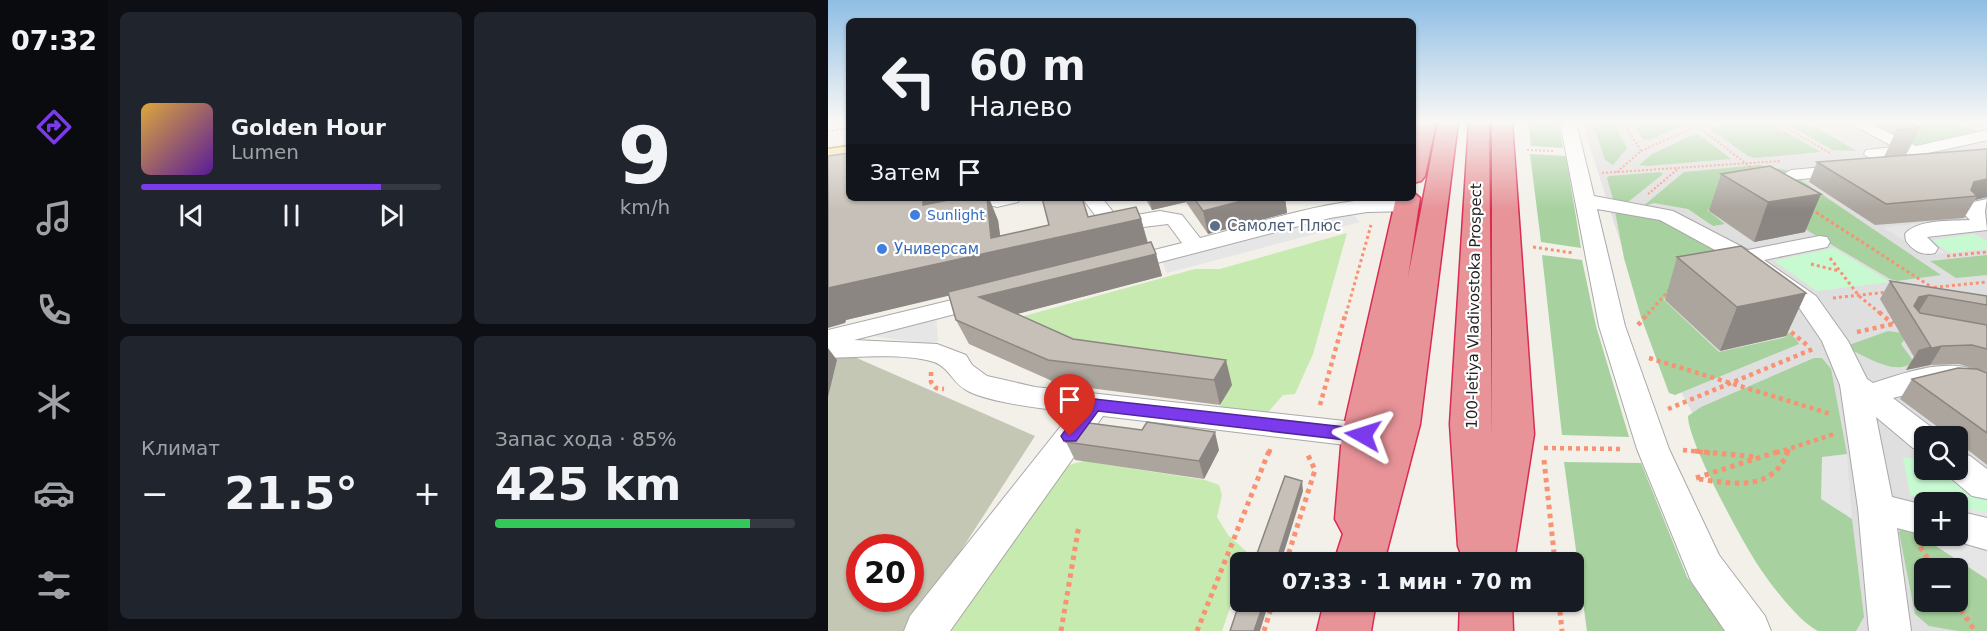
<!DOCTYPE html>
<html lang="ru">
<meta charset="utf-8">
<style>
body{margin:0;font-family:"DejaVu Sans",sans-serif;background:#20242c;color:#f1f3f6;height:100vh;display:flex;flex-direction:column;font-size:22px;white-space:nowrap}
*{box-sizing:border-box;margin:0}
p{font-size:20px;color:#9ea1a6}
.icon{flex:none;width:33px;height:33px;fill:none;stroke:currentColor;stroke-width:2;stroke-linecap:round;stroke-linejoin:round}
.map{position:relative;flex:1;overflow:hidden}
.sheet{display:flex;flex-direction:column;gap:12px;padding:12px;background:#0d0f14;width:720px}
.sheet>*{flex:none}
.hud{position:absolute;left:18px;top:18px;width:570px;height:183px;border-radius:9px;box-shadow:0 2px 4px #0004;background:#171b24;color:#f1f3f6;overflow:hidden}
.controls{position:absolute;left:1086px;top:426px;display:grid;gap:12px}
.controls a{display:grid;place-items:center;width:54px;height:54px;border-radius:9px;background:#171b24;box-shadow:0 2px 4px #0004;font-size:30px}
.speed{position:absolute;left:18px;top:534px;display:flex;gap:12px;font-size:30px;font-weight:700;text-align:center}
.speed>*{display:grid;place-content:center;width:78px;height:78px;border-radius:50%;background:#171b24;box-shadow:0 2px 4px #0004;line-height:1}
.speed .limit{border:9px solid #d22;background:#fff;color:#111}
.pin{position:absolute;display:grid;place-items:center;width:51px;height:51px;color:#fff;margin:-62px -26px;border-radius:50% 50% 50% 0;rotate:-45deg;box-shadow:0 0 6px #0007}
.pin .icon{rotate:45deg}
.me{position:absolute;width:66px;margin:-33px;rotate:276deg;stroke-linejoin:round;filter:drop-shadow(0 0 4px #0008)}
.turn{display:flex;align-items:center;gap:21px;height:126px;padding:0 24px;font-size:27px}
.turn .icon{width:78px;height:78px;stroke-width:2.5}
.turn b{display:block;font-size:42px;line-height:51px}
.then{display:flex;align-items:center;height:57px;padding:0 24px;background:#0003;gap:12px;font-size:22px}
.big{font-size:45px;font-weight:600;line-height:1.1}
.sheet .tile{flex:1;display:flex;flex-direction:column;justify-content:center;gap:9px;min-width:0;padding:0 21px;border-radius:9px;background:#20242c}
.sheet .dial{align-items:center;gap:0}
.dial b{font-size:78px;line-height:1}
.song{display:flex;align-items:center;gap:18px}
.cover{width:72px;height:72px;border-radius:9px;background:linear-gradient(135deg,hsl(40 70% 55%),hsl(270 70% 35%))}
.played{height:6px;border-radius:3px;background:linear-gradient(90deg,#7c3aed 80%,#363941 80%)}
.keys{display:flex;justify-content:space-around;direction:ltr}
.heat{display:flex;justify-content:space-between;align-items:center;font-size:33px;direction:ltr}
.charge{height:9px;border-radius:4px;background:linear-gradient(90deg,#34c759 85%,#363941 0)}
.sheet .tiles{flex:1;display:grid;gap:12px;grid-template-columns:repeat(2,1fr)}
.trip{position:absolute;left:402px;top:552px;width:354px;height:60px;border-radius:9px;background:#171b24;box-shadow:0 2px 4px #0004;font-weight:600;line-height:60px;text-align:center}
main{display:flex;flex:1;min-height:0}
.tabs{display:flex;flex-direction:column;width:108px;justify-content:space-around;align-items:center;background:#090b0e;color:#9ea1a6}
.tabs .icon{width:42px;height:42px}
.tabs .on{color:#7c3aed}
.tabs b{font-size:27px;color:#f1f3f6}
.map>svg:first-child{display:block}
.residential{fill:#e0dfdf;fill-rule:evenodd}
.construction{fill:#c4c7b4;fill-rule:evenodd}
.grass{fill:#c6eab0}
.forest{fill:#a7d19e;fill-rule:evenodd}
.park{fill:#c8fad2}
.parking{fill:#e6e6e6}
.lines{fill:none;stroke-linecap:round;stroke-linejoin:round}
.minor-casing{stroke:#a9a9a9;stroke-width:2}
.major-casing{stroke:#9e7e01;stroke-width:3}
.highway-casing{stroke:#db2b52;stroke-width:3}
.path-far3{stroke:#f99173;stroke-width:2;stroke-dasharray:2 2;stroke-linecap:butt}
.path-far2{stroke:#f99173;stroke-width:3;stroke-dasharray:3 3;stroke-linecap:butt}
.path-far1{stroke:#f99173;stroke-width:4.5;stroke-dasharray:4 4;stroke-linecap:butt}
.path{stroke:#f99173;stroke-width:5;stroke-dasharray:4.5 4.5;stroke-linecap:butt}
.minor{fill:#fff;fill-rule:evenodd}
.major{fill:#fbe0a5;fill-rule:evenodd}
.highway{fill:#e79398;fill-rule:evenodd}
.wall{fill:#aba59e}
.shaded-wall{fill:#8b8681}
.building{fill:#c7c0b8;stroke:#8b8681;stroke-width:1.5}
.route{fill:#7c3aed;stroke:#51269a;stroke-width:1.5}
.shop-dot{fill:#3f7fe0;stroke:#fff;stroke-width:2}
.service-dot{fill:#5c6f8a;stroke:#fff;stroke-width:2}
.labels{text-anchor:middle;stroke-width:4.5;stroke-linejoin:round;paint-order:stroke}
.far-shop-label{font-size:14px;fill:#366cbe;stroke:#fff;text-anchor:start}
.service-label{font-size:15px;fill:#4e5e75;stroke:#fff;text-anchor:start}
.shop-label{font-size:15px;fill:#366cbe;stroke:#fff;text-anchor:start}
.street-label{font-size:15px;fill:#222;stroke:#fff}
</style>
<main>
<nav class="tabs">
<b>07:32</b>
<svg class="icon on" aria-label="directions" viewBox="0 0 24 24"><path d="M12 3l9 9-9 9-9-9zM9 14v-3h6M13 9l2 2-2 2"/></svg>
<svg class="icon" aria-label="music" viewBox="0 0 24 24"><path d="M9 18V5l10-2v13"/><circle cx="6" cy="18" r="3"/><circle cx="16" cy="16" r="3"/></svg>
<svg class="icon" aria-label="phone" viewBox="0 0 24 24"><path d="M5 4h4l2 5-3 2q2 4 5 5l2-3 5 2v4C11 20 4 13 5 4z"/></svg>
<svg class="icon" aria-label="climate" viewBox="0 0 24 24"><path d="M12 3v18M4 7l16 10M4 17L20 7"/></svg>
<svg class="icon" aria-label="car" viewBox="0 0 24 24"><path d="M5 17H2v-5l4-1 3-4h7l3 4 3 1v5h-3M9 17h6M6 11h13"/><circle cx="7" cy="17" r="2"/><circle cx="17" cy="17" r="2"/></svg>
<svg class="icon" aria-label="filters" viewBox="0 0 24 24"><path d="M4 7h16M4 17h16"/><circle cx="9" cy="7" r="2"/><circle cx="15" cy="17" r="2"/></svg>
</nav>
<section class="sheet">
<div class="tiles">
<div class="tile">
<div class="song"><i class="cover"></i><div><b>Golden Hour</b><p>Lumen</p></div></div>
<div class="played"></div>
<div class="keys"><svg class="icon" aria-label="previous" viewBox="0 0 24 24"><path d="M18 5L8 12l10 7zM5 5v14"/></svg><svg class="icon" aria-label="pause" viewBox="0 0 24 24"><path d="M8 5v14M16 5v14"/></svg><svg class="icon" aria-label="next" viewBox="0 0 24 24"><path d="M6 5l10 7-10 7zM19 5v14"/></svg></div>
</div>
<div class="tile dial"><b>9</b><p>km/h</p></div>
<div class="tile"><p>Климат</p>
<div class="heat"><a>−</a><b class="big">21.5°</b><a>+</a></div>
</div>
<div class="tile"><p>Запас хода · 85%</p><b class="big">425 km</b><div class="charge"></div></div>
</div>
</section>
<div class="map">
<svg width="1159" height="631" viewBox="0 0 1159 631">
<rect width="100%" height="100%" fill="#f2f0e9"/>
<path class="residential" d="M 754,122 L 1159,122 L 1159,631 L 1028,631 L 911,500 L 821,332 ZM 1096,436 L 1130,436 L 1130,470 L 1096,470 ZM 1096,502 L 1130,502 L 1130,536 L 1096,536 ZM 1096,568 L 1130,568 L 1130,602 L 1096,602 Z"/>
<path class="construction" d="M 15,352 L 207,436 L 81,631 L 0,631 L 0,356 ZM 32,548 L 82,548 L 82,598 L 32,598 Z"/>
<g class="grass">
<polygon points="519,233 485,354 467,394 455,395 435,418 389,412 404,384 256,362 174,322 367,269 392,269"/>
<polygon points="256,461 377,480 391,485 394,495 389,517 400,535 419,552 418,562 412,562 412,579 394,631 112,631 233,467"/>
</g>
<g class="forest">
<polygon points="700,122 730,122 735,148 703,146"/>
<polygon points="764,122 785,122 799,148 785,165 777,160"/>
<polygon points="803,122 856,122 855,126 821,140 815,139"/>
<polygon points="892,122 941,122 993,152 928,158 920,156 882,129"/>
<polygon points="955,122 979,122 1029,151 1005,150"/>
<polygon points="1032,122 1127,122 1152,133 1084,146"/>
<polygon points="869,133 903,159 819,166 811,165 824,154"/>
<polygon points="702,154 738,156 753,248 713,242"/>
<polygon points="931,165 958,170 1113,275 1069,281 1062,279 931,202 879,210 897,224 885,226 860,209 826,203 814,207 856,172"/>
<polygon points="832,172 835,174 800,202 785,199 779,178 781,176"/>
<polygon points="787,211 828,218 908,259 865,293 835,299 891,352 959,337 932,315 938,314 968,339 971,344 847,395 841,393 813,317 796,258"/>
<polygon points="714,255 754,260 768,326 801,437 734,435"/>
<polygon points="1159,255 1159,275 1128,278 1102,261"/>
<path d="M 1060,331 L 1074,333 L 1078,338 L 1073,344 L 1086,362 C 1066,376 1042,358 1023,350 L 1021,345 Z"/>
<path d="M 986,358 L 994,358 L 1003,369 L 1019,454 L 1007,457 L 1010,508 L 1024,519 L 1036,617 L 1028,631 L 990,631 C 969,621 935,575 923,554 C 908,529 860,441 860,416 L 873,407 Z"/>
<polygon points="736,462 813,463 859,577 897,631 759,631"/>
<path d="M 1076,525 L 1096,528 L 1096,536 L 1105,536 L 1108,546 L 1159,579 L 1159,631 L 1130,631 L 1101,626 L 1087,614 L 1071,532 ZM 1096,568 L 1130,568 L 1130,602 L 1096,602 Z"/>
</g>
<g class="park">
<polygon points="1146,234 1159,241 1159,249 1121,253 1104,240"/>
<polygon points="1005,248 1062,282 989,291 946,261"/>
<polygon points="1075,457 1096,460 1096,470 1121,470 1159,498 1159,513 1130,506 1130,502 1113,502 1082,495"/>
</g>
<g class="parking">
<polygon points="522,211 532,222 339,273 334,261"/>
<polygon points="1119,221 1140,233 1102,239 1105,245 1118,253 1098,255 1055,227"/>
<polygon points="108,313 110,341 102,344 28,334"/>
<polygon points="1019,454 1024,519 993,499 994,457"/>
<polygon points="1130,506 1159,513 1159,579 1108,546 1105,536 1130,536"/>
</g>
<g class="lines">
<defs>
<g id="minor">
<path d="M 732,122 L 748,122 L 766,196 L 845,211 L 920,250 L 991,236 L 999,237 L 1002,242 L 999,247 L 936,260 L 988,296 L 1020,341 L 1039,379 L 1045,383 C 1082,371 1122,356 1159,374 L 1159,396 L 1136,386 L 1116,385 L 1065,398 L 1107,430 L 1111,436 L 1096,436 L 1096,451 L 1085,448 L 1048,417 L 1064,497 L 1096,505 L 1096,535 L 1069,528 L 1083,631 L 1041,631 L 1030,508 L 1012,385 L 994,341 L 970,306 L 909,262 L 832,220 L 769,209 L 797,326 L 841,449 L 891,555 L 937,616 L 943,631 L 897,631 L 863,581 L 809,449 L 771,326 Z"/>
<path d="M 1020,122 L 1039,122 L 1088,146 L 1159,130 L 1159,140 C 1139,144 1047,169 1036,154 L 1038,150 L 1066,147 Z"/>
<polygon points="1018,165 1027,170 1024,174 963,180 954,175 963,170"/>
<polygon points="147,198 193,198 190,202 169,207 150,202"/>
<path d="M 254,198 L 274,198 L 290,218 L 332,211 L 354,215 L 372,238 C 430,224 527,188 585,203 L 588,207 L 585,211 L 539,212 L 502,218 L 294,272 L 286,270 L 283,265 L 286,260 L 354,243 L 340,224 L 291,230 L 277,228 Z"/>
<path d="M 1159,199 L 1157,211 L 1159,230 L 1099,237 L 1110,248 L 1107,253 C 1095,256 1085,251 1078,241 L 1077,234 C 1088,219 1125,221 1142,220 L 1133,211 L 1136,204 Z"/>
<path d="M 157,292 L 166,294 L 169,299 L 166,304 L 26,340 L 109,344 L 138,355 L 144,365 L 159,376 L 207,387 L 535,423 L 546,427 L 551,435 L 546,443 L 535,447 L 275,416 L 122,631 L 76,631 L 82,616 L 244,412 C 218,409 163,403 140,391 C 125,384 121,367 106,362 C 78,353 30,357 0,358 L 0,330 Z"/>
<polygon points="1130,452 1142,456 1159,469 1159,499 1144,496 1118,474 1116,470 1130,470"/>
<polygon points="1130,511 1159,518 1159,550 1117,538 1116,536 1130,536"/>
</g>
<polygon id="major" points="21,146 21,160 0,163 0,149"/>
<g id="highway">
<polygon points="588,122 608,122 597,176 593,181 585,183 585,133"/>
<polygon points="610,122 630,122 592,424 556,562 506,562 515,534 507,519 514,435 568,198 585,198 585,192 592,198 580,277"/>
<polygon points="641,122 661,122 664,437 664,122 684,122 706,434 686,562 636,562 630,546 622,424"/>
<polygon points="496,602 548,602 543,631 489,631"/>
<polygon points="632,602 684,602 685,631 631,631"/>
</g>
</defs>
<use href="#minor" class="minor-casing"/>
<use href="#major" class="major-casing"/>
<use href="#highway" class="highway-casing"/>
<g class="path-far3">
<polyline points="5,122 11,129"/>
<polyline points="795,122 813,151"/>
<polyline points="864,122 929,172"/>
<polyline points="948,122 1002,153"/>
<polyline points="0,131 21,128"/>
<polyline points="699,150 725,151"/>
<polyline points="789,172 813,151 878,122"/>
<polyline points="774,173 952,161"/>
<polyline points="820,194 851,168"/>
</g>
<g class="path-far2">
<polyline points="983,209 1105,288"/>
<polyline points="705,247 745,253"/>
<polyline points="1119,256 1159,252"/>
<polyline points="1002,258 1031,296 1053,314"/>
<polyline points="983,264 1011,271"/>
<polyline points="1100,288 1159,282"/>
<polyline points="1005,298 1060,292"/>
<polyline points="518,314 543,225"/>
<polyline points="820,314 841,290"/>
</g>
<g class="path-far1">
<polyline points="1051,312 1065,324"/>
<polyline points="810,325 821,312"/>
<polyline points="957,327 979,345"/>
<polyline points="1029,332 1065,324"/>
<polyline points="821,358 1003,414"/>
<polyline points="103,372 103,382 108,388 116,389"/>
<polyline points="492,405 518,312"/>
<polyline points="840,409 985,349"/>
<polyline points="716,448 795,449"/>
<polyline points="855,450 882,453"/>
<polyline points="441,453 443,447"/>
<polyline points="948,453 1006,434"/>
<polyline points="959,453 961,449"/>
</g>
<g class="path">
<polyline points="867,451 928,457"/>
<polyline points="716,460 727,562"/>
<polyline points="868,478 952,451"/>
<path d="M 871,479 C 906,484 945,492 960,451"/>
<polyline points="1092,547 1106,568"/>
<polyline points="458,562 487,470 479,453"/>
<polyline points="731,602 734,631"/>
<polyline points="1128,602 1147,631"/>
<polyline points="233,631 251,525"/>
<polyline points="369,631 441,451"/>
<polyline points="436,631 445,602"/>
</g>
<use href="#minor" class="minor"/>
<use href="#major" class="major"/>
<use href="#highway" class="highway"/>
</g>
<g class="wall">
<polygon points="1072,122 1092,128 1078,155 1159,149 1159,197 1147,200 1136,218 1047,225 981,182 989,162 1056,157"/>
<polygon points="942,166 977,232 926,242 881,211 893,174"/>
<polygon points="21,198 111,198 111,202 170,220 172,236 260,217 313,219 320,243 328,254 334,276 189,314 245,339 404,385 392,405 231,384 141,344 128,320 121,295 18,320 17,323"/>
<polygon points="317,198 457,198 459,213 380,234 358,202 324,210"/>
<polygon points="849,257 978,293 958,336 892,351 837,300"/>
<polygon points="1062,281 1159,296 1159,372 1153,370 1159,373 1159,465 1130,442 1130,436 1122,436 1072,399 1084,379 1148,369 1131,364 1102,365 1078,370 1086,357 1052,299"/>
<polygon points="238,442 391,450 376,479 247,460"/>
</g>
<g class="shaded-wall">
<polygon points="1159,179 1159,197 1147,200 1149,196 1137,197 1146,182"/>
<polygon points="993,194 977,232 926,242 940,202"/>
<polygon points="95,198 111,198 109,233 95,205"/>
<polygon points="159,198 161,198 170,220 174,249 313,219 321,248 18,320 17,323 0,328 0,288 163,238"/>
<polygon points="321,198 357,198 358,202 324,210"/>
<polygon points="425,198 457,198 459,213 380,234 375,211"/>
<polygon points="328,254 334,276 162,321 151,297"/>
<polygon points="978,293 958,336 892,351 909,307"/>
<polygon points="1101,295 1090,313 1082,313 1091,297"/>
<polygon points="1114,346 1102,365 1078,370 1090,351"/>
<polygon points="0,348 9,360 0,397"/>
<polygon points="398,360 404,385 392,405 386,380"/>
<polygon points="387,432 391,450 376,479 371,461"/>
<polygon points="474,481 475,491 453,562 448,562"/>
<polygon points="436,602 441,602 432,631 426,631"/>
</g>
<g class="building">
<polygon points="1072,122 1080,122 1092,128 1069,130"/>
<polygon points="1159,149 1159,179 1146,182 1143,190 1149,196 1058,204 989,162"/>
<polygon points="21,153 21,198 95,198 95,205 130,198 159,198 163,238 221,225 214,198 254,198 260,217 308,207 313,219 0,288 0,156"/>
<polygon points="942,166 993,194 940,202 893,174"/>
<polygon points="366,198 425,198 375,211"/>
<polygon points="323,242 328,254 151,297 245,339 398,360 386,380 220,360 128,320 120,292"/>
<polygon points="913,246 978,293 909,307 849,257"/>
<polygon points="1062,281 1159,296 1159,305 1101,295 1091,297 1086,306 1092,313 1159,325 1159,349 1144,345 1114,346 1090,351 1103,347"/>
<polygon points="1130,368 1149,369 1159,373 1159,433 1084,379"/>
<polygon points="253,422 314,430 319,422 387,432 371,461 238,442"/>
<polygon points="457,476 474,481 448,562 426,562"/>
<polygon points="412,601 436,602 426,631 402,631"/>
</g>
<linearGradient id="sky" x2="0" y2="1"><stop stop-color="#8fbee4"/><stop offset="0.58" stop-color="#f9f8f5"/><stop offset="1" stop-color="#f9f8f5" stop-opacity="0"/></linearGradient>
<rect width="1159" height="210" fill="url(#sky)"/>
<polygon class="route" points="266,399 535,429 541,431 544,435 541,440 535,442 270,411 248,441 236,441 233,436 236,432 261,400"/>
<g class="shop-dot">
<circle cx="87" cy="215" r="6"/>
<circle cx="54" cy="249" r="6"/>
</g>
<circle class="service-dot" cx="387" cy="226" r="6"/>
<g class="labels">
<g class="far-shop-label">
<text x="99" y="220">Sunlight</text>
</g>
<g class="service-label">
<text x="399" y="231">Самолет Плюс</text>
</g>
<g class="shop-label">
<text x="66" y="254">Универсам</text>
</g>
<g class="street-label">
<text transform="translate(646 306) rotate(-89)" y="5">100-letiya Vladivostoka Prospect</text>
</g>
</g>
</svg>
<div class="controls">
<a><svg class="icon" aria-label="search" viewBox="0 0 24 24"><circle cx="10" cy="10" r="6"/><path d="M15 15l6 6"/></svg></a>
<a>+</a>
<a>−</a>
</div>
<div class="speed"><div class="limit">20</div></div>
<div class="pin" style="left:242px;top:436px;background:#d93025"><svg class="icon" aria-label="arrive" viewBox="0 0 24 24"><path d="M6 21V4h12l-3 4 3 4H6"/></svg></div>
<svg class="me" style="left:535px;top:435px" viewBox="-20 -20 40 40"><path d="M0-17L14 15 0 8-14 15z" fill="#7c3aed" stroke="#fff" stroke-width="4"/></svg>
<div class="trip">07:33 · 1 мин · 70 m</div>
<div class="hud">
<div class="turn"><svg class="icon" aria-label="left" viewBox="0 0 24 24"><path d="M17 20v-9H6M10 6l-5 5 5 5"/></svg><div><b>60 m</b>Налево</div></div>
<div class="then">Затем<svg class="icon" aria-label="arrive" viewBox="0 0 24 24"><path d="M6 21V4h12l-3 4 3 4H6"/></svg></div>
</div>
</div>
</main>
